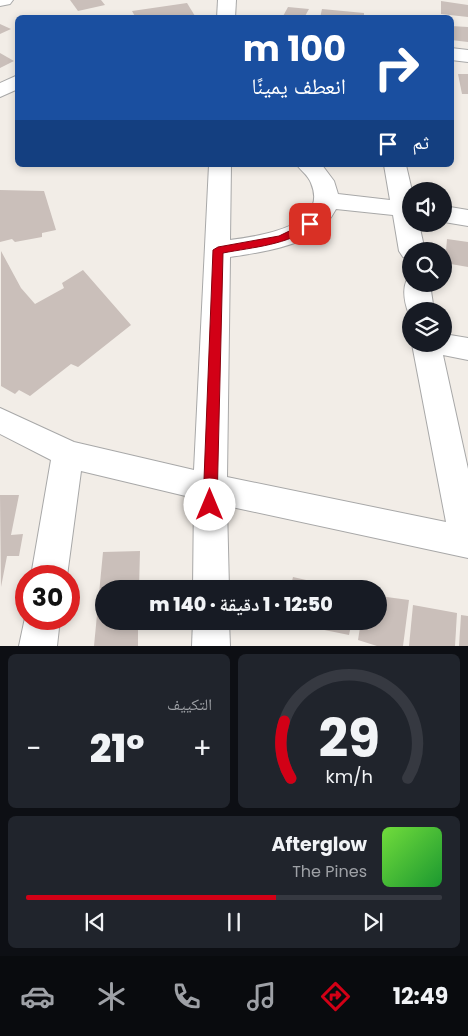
<!DOCTYPE html>
<html lang="ar">
<meta charset="utf-8">
<style>
body{margin:0;font-family:Poppins,"Noto Naskh Arabic",sans-serif;background:#20242c;color:#f1f3f6;direction:rtl;height:100vh;display:flex;flex-direction:column;font-size:19px;white-space:nowrap}
*{box-sizing:border-box;margin:0}
p{font-size:16px;color:#9ea1a6}
.icon{flex:none;width:28px;height:28px;fill:none;stroke:currentColor;stroke-width:2;stroke-linecap:round;stroke-linejoin:round}
.map{position:relative;height:646px;overflow:hidden;direction:ltr}
.sheet{display:flex;flex-direction:column;gap:8px;padding:8px;background:#0d0f14;flex:1}
.sheet>*{flex:none}
.top-card{position:absolute;left:15px;top:15px;width:439px;height:152px;border-radius:8px;box-shadow:0 2px 8px #0003;direction:rtl;background:#1a4fa0;color:#fff;overflow:hidden}
.buttons{position:absolute;left:402px;top:182px;display:grid;gap:10px}
.buttons a{display:grid;place-items:center;width:50px;height:50px;border-radius:50%;background:#171b24;box-shadow:0 2px 8px #0003;font-size:25px}
.speed{position:absolute;left:15px;top:565px;display:flex;gap:10px;font-size:25px;font-weight:700;text-align:center}
.speed>*{display:grid;place-content:center;width:65px;height:65px;border-radius:50%;background:#171b24;box-shadow:0 2px 8px #0003;line-height:1}
.speed .limit{border:8px solid #d22;background:#fff;color:#111}
.pin{position:absolute;display:grid;place-items:center;width:42px;height:42px;color:#fff;margin:-21px;border-radius:10px;box-shadow:0 2px 8px #0006}
.me{position:absolute;width:55px;margin:-28px;rotate:0deg;stroke-linejoin:round;filter:drop-shadow(0 0 4px #0008)}
.turn{display:flex;align-items:center;gap:18px;height:105px;padding:0 25px;font-size:22px}
.turn .icon{width:65px;height:65px;stroke-width:2.5}
.turn b{display:block;font-size:35px;line-height:42px}
.then{display:flex;align-items:center;height:48px;padding:0 25px;background:#0003;gap:10px;font-size:19px}
.big{font-size:38px;font-weight:800;line-height:1.1}
.sheet .tile{flex:1;display:flex;flex-direction:column;justify-content:center;gap:8px;min-width:0;padding:0 18px;border-radius:8px;background:#20242c}
.sheet .dial{align-items:center;gap:0}
.dial svg{height:130px;overflow:visible;fill:none;stroke:#363941;stroke-width:7;stroke-linecap:round;text-anchor:middle}
.dial text{fill:#f1f3f6;stroke:none}
.song{display:flex;align-items:center;gap:15px}
.cover{width:60px;height:60px;border-radius:8px;background:linear-gradient(135deg,hsl(100 70% 55%),hsl(130 70% 35%))}
.played{height:5px;border-radius:2px;background:linear-gradient(90deg,#d20016 60%,#363941 60%)}
.keys{display:flex;justify-content:space-around;direction:ltr}
.heat{display:flex;justify-content:space-between;align-items:center;font-size:28px;direction:ltr}
.sheet .tiles{flex:1;display:grid;gap:8px;grid-template-columns:1fr 1fr}
.tile:last-child{grid-column:span 2}
.trip{position:absolute;left:95px;top:580px;width:292px;height:50px;border-radius:25px;background:#171b24;box-shadow:0 2px 8px #0003;font-weight:800;line-height:50px;text-align:center;direction:rtl}
.dock{display:flex;height:80px;justify-content:space-around;align-items:center;background:#090b0e;color:#9ea1a6}
.dock .icon{width:35px;height:35px}
.dock .current{color:#d20016}
.dock b{font-size:22px;color:#f1f3f6}
.map>svg:first-child{display:block}
.building{fill:#cabfba}
.lines{fill:none;stroke-linecap:round;stroke-linejoin:round}
.minor-casing{stroke:#a8a8a8;stroke-width:2}
.minor{fill:#fff;fill-rule:evenodd}
.route{fill:#d20016;stroke:#88000e}
</style>
<div class="map">
<svg width="468" height="646" viewBox="0 0 468 646">
<rect width="100%" height="100%" fill="#f2ede7"/>
<g class="building">
<polygon points="70,0 101,0 105,5 78,11"/>
<polygon points="441,1 468,5 468,17 441,14"/>
<polygon points="187,3 195,16 136,18 132,11"/>
<polygon points="288,7 309,9 304,18 282,18"/>
<polygon points="322,9 364,13 364,18 320,18"/>
<polygon points="0,24 11,29 0,34"/>
<polygon points="451,26 468,27 468,42 451,40"/>
<polygon points="0,53 14,61 0,68"/>
<polygon points="458,74 468,74 468,94 462,94"/>
<polygon points="0,190 44,191 56,230 42,233 42,237 15,242 12,239 0,242"/>
<polygon points="447,239 468,242 468,267 445,263"/>
<polygon points="1,251 21,288 35,304 64,288 62,283 83,270 131,325 78,367 71,364 30,396 19,390 15,394 1,386"/>
<polygon points="0,495 19,495 11,535 23,534 19,556 7,556 1,587"/>
<polygon points="140,551 139,589 104,589 104,621 138,621 138,646 94,646 103,552"/>
<polygon points="293,577 341,588 341,589 290,589"/>
<polygon points="379,596 409,600 403,646 377,646 358,640 361,621 379,621"/>
<polygon points="413,605 457,613 455,646 409,646"/>
<polygon points="461,615 468,616 468,646 459,646"/>
<polygon points="290,621 352,621 349,635 290,623"/>
</g>
<g class="lines">
<defs>
<g id="minor">
<polygon points="0,0 13,0 10,4 0,6"/>
<polygon points="218,0 236,0 235,18 217,18"/>
<polygon points="451,48 468,50 468,62 451,60"/>
<polygon points="18,75 18,89 0,97 0,83"/>
<path d="M 209,165 L 231,165 L 230,240 C 259,236 330,227 311,183 C 308,175 301,171 297,165 L 322,165 L 334,181 L 338,194 L 390,200 L 384,165 L 406,165 L 412,191 L 411,224 L 419,224 L 425,251 L 411,251 L 411,259 L 403,257 L 399,251 L 393,215 L 336,209 C 333,214 330,220 325,225 C 306,246 257,253 230,257 L 227,477 L 446,522 L 412,344 L 444,344 L 444,334 L 468,338 L 468,360 L 443,355 L 468,469 L 468,558 L 227,506 L 229,589 L 193,589 L 194,498 L 81,471 L 67,576 L 31,576 L 51,460 L 0,434 L 0,408 L 74,442 L 194,470 Z"/>
<polygon points="444,206 468,210 468,226 444,222"/>
<path d="M 411,276 L 411,284 L 430,284 L 434,311 L 411,311 L 411,318 C 405,307 401,288 408,278 Z"/>
<polygon points="26,613 26,619 60,619 57,646 19,646"/>
<polygon points="193,621 229,621 230,646 192,646"/>
</g>
</defs>
<use href="#minor" class="minor-casing"/>
<use href="#minor" class="minor"/>
</g>
<path class="route" d="M 310,221 L 313,222 L 313,226 C 288,245 254,247 223,253 L 217,505 L 215,509 L 210,511 L 206,509 L 203,505 L 213,250 L 218,247 L 279,236 Z"/>
</svg>
<div class="buttons">
<a><svg class="icon" aria-label="sound" viewBox="0 0 24 24"><path d="M4 9h4l5-4v14l-5-4H4zM17 9q2 3 0 6"/></svg></a>
<a><svg class="icon" aria-label="search" viewBox="0 0 24 24"><circle cx="10" cy="10" r="6"/><path d="M15 15l6 6"/></svg></a>
<a><svg class="icon" aria-label="layers" viewBox="0 0 24 24"><path d="M12 4l9 5-9 5-9-5zM3 14l9 5 9-5"/></svg></a>
</div>
<div class="speed"><div class="limit">30</div></div>
<div class="pin" style="left:310px;top:224px;background:#d93025"><svg class="icon" aria-label="arrive" viewBox="0 0 24 24"><path d="M6 21V4h12l-3 4 3 4H6"/></svg></div>
<svg class="me" style="left:210px;top:505px" viewBox="-20 -20 40 40"><circle r="19" fill="#fff"/><path d="M0-13L10 11 0 6-10 11z" fill="#d20016"/></svg>
<div class="trip">12:50 · 1 دقيقة · 140 m</div>
<div class="top-card">
<div class="turn"><svg class="icon" aria-label="right" viewBox="0 0 24 24"><path d="M7 20v-9h11M14 6l5 5-5 5"/></svg><div><b>100 m</b>انعطف يمينًا</div></div>
<div class="then">ثم<svg class="icon" aria-label="arrive" viewBox="0 0 24 24"><path d="M6 21V4h12l-3 4 3 4H6"/></svg></div>
</div>
</div>
<section class="sheet">
<div class="tiles">
<div class="tile dial"><svg viewBox="0 0 100 80">
<path d="M14 69A42 42 0 1 1 86 69"/>
<path d="M14 69A42 42 0 0 1 10 34" stroke="#d20016"/>
<text x="50" y="56" font-size="32" font-weight="700">29</text>
<text x="50" y="72" font-size="11">km/h</text>
</svg></div>
<div class="tile"><p>التكييف</p>
<div class="heat"><a>−</a><b class="big">21°</b><a>+</a></div>
</div>
<div class="tile">
<div class="song"><i class="cover"></i><div><b>Afterglow</b><p>The Pines</p></div></div>
<div class="played"></div>
<div class="keys"><svg class="icon" aria-label="previous" viewBox="0 0 24 24"><path d="M18 5L8 12l10 7zM5 5v14"/></svg><svg class="icon" aria-label="pause" viewBox="0 0 24 24"><path d="M8 5v14M16 5v14"/></svg><svg class="icon" aria-label="next" viewBox="0 0 24 24"><path d="M6 5l10 7-10 7zM19 5v14"/></svg></div>
</div>
</div>
</section>
<nav class="dock">
<b>12:49</b>
<svg class="icon current" aria-label="directions" viewBox="0 0 24 24"><path d="M12 3l9 9-9 9-9-9zM9 14v-3h6M13 9l2 2-2 2"/></svg>
<svg class="icon" aria-label="music" viewBox="0 0 24 24"><path d="M9 18V5l10-2v13"/><circle cx="6" cy="18" r="3"/><circle cx="16" cy="16" r="3"/></svg>
<svg class="icon" aria-label="phone" viewBox="0 0 24 24"><path d="M5 4h4l2 5-3 2q2 4 5 5l2-3 5 2v4C11 20 4 13 5 4z"/></svg>
<svg class="icon" aria-label="climate" viewBox="0 0 24 24"><path d="M12 3v18M4 7l16 10M4 17L20 7"/></svg>
<svg class="icon" aria-label="car" viewBox="0 0 24 24"><path d="M5 17H2v-5l4-1 3-4h7l3 4 3 1v5h-3M9 17h6M6 11h13"/><circle cx="7" cy="17" r="2"/><circle cx="17" cy="17" r="2"/></svg>
</nav>
